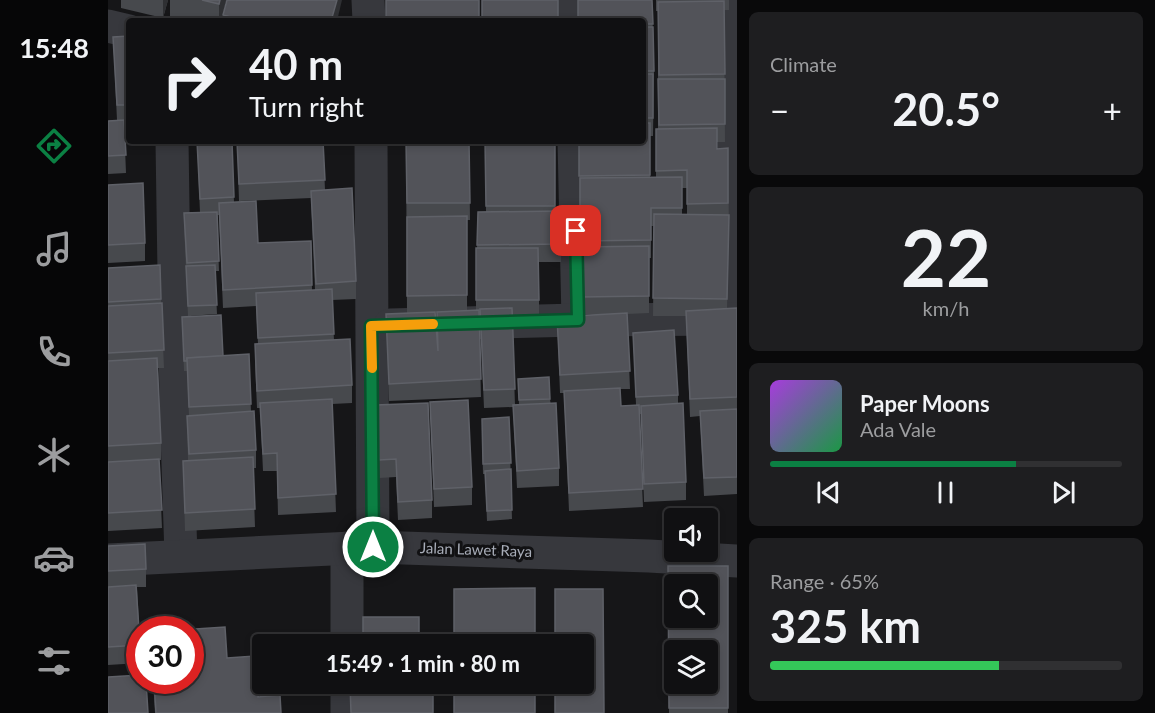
<!DOCTYPE html>
<meta charset="utf-8">
<style>
body{margin:0;font-family:Lato,sans-serif;background:#1e1e20;color:#f1f3f6;height:100vh;display:flex;flex-direction:column;font-size:22px;white-space:nowrap}
*{box-sizing:border-box;margin:0}
p{font-size:20px;color:#9c9d9f}
.icon{flex:none;width:33px;height:33px;fill:none;stroke:currentColor;stroke-width:2;stroke-linecap:round;stroke-linejoin:round}
.map{position:relative;flex:1;overflow:hidden}
.side{display:flex;flex-direction:column;gap:12px;padding:12px;background:#09090a;width:418px}
.side>*{flex:none}
.hud{position:absolute;left:18px;top:18px;width:520px;height:126px;border-radius:6px;box-shadow:0 3px 9px #0003,0 0 0 2px #303032;background:#101012;color:#f1f3f6;overflow:hidden}
.tools{position:absolute;left:556px;top:508px;display:grid;gap:12px}
.tools a{display:grid;place-items:center;width:54px;height:54px;border-radius:6px;background:#101012;box-shadow:0 3px 9px #0003,0 0 0 2px #303032;font-size:30px}
.speed{position:absolute;left:18px;top:616px;display:flex;gap:12px;font-size:30px;font-weight:700;text-align:center}
.speed>*{display:grid;place-content:center;width:78px;height:78px;border-radius:50%;background:#101012;box-shadow:0 3px 9px #0003,0 0 0 2px #303032;line-height:1}
.speed .limit{border:9px solid #d22;background:#fff;color:#111}
.pin{position:absolute;display:grid;place-items:center;width:51px;height:51px;color:#fff;margin:-26px;border-radius:12px;box-shadow:0 3px 9px #0006}
.me{position:absolute;width:66px;margin:-33px;rotate:0deg;stroke-linejoin:round;filter:drop-shadow(0 0 4px #0008)}
.turn{display:flex;align-items:center;gap:21px;height:126px;padding:0 24px;font-size:27px}
.turn .icon{width:78px;height:78px;stroke-width:2.5}
.turn b{display:block;font-size:42px;line-height:51px}
.big{font-size:45px;font-weight:700;line-height:1.1}
.side .widget{flex:1;display:flex;flex-direction:column;justify-content:center;gap:9px;min-width:0;padding:0 21px;border-radius:9px;background:#1e1e20}
.side .dial{align-items:center;gap:0}
.dial b{font-size:78px;line-height:1}
.song{display:flex;align-items:center;gap:18px}
.cover{width:72px;height:72px;border-radius:9px;background:linear-gradient(135deg,hsl(280 70% 55%),hsl(140 70% 35%))}
.played{height:6px;border-radius:3px;background:linear-gradient(90deg,#0b8043 70%,#303032 70%)}
.keys{display:flex;justify-content:space-around;direction:ltr}
.heat{display:flex;justify-content:space-between;align-items:center;font-size:33px;direction:ltr}
.charge{height:9px;border-radius:4px;background:linear-gradient(90deg,#34c759 65%,#303032 0)}
.trip{position:absolute;left:144px;top:634px;width:342px;height:60px;border-radius:6px;background:#101012;box-shadow:0 3px 9px #0003,0 0 0 2px #303032;font-weight:700;line-height:60px;text-align:center}
main{display:flex;flex:1;min-height:0}
.tabs{display:flex;flex-direction:column;width:108px;justify-content:space-around;align-items:center;background:#060607;color:#9c9d9f}
.tabs .icon{width:42px;height:42px}
.tabs .current{color:#0b8043}
.tabs b{font-size:27px;color:#f1f3f6}
.map>svg:first-child{display:block}
.lines{fill:none;stroke-linecap:round;stroke-linejoin:round}
.minor{stroke:#37383d;stroke-width:33}
.wall{fill:#47494d;fill-rule:evenodd}
.shaded-wall{fill:#2f3033}
.building{fill:#525359;stroke:#5f6168;stroke-width:1.5;fill-rule:evenodd}
.route-casing{stroke:#07532c;stroke-width:15}
.route{stroke:#0b8043;stroke-width:10}
.slow{stroke:#f59e0b;stroke-width:10}
.labels{text-anchor:middle;stroke-width:6;stroke-linejoin:round;paint-order:stroke}
.street-label{font-size:15px;fill:#a8adb8;stroke:#111113}
</style>
<main>
<nav class="tabs">
<b>15:48</b>
<svg class="icon current" aria-label="directions" viewBox="0 0 24 24"><path d="M12 3l9 9-9 9-9-9zM9 14v-3h6M13 9l2 2-2 2"/></svg>
<svg class="icon" aria-label="music" viewBox="0 0 24 24"><path d="M9 18V5l10-2v13"/><circle cx="6" cy="18" r="3"/><circle cx="16" cy="16" r="3"/></svg>
<svg class="icon" aria-label="phone" viewBox="0 0 24 24"><path d="M5 4h4l2 5-3 2q2 4 5 5l2-3 5 2v4C11 20 4 13 5 4z"/></svg>
<svg class="icon" aria-label="climate" viewBox="0 0 24 24"><path d="M12 3v18M4 7l16 10M4 17L20 7"/></svg>
<svg class="icon" aria-label="car" viewBox="0 0 24 24"><path d="M5 17H2v-5l4-1 3-4h7l3 4 3 1v5h-3M9 17h6M6 11h13"/><circle cx="7" cy="17" r="2"/><circle cx="17" cy="17" r="2"/></svg>
<svg class="icon" aria-label="filters" viewBox="0 0 24 24"><path d="M4 7h16M4 17h16"/><circle cx="9" cy="7" r="2"/><circle cx="15" cy="17" r="2"/></svg>
</nav>
<div class="map">
<svg width="629" height="713" viewBox="0 0 629 713">
<rect width="100%" height="100%" fill="#161618"/>
<g class="lines">
<g class="minor">
<polyline points="260,0 261,21"/>
<polyline points="464,0 464,21"/>
<polyline points="626,0 627,319"/>
<polyline points="0,26 21,31"/>
<polyline points="64,141 68,404 73,556"/>
<polyline points="263,141 265,547"/>
<polyline points="466,141 470,320"/>
<polyline points="282,325 470,320 629,319"/>
<polyline points="239,548 239,645"/>
<polyline points="0,560 265,547 541,556 629,561"/>
<polyline points="239,684 239,713"/>
</g>
</g>
<g class="wall">
<polygon points="13,0 60,0 55,18 13,8"/>
<polygon points="62,0 118,0 113,21 84,21 62,16"/>
<path d="M 544,0 L 546,71 L 545,136 L 542,136 L 542,177 L 548,177 L 548,129 L 550,129 L 550,11 L 548,11 L 548,0 L 621,0 L 621,10 L 616,10 L 617,142 L 609,142 L 609,149 L 620,148 L 621,233 L 619,309 L 629,308 L 629,494 L 596,496 L 592,416 L 582,417 L 578,316 L 545,316 L 546,226 L 543,226 L 543,258 L 541,258 L 541,313 L 519,314 L 522,389 L 512,389 L 513,406 L 528,405 L 525,333 L 570,395 L 570,403 L 578,482 L 578,500 L 536,502 L 533,414 L 531,414 L 535,507 L 461,511 L 456,393 L 452,393 L 449,317 L 495,314 L 473,314 L 473,259 L 472,259 L 471,141 L 536,141 L 536,21 ZM 574,188 L 579,188 L 579,214 L 574,214 Z"/>
<polygon points="115,15 229,21 115,21"/>
<polygon points="21,36 21,122 16,123 18,173 0,174 0,121 9,120 5,37"/>
<polygon points="89,141 124,141 126,203 150,243 203,241 204,290 207,290 203,198 131,201 129,141 215,141 217,190 248,281 248,299 224,300 226,340 244,385 244,403 224,404 228,512 170,515 169,471 155,471 152,408 149,408 147,362 147,344 150,344 148,306 115,308 111,215 109,215 111,271 107,271 109,314 80,316 76,223 92,213"/>
<path d="M 298,141 L 370,141 L 361,142 L 362,220 L 359,220 L 359,311 L 368,310 L 368,248 L 369,248 L 370,212 L 378,212 L 377,141 L 447,141 L 447,211 L 453,211 L 453,262 L 431,262 L 431,318 L 404,318 L 407,405 L 411,405 L 410,379 L 442,399 L 451,468 L 451,486 L 409,488 L 405,407 L 376,408 L 372,318 L 371,318 L 373,397 L 281,401 L 278,314 L 299,313 ZM 327,313 L 329,313 L 329,333 Z"/>
<polygon points="0,185 37,243 37,261 0,263"/>
<polygon points="0,268 53,299 56,368 50,368 53,443 53,460 51,460 54,528 0,531"/>
<polygon points="74,317 115,356 141,354 143,412 148,450 148,468 145,468 147,527 77,531 75,461 80,461 79,416 81,416 79,371 76,371"/>
<polygon points="322,402 364,487 364,505 326,507"/>
<polygon points="268,405 324,500 324,518 290,520 288,477 271,478"/>
<polygon points="401,417 404,519 379,521 377,474 375,474 374,428"/>
<polygon points="0,546 38,569 38,587 29,587 32,641 32,663 0,665"/>
<polygon points="560,566 620,566 620,713 561,713"/>
<polygon points="119,658 150,697 173,713 47,713 45,681 82,681"/>
</g>
<g class="shaded-wall">
<polygon points="55,0 60,0 55,18"/>
<polygon points="112,0 118,0 113,21 111,21 111,4"/>
<polygon points="229,0 234,0 229,21 223,21"/>
</g>
<g class="building">
<polygon points="94,0 112,0 111,4"/>
<polygon points="119,0 229,0 223,21 138,21 115,15"/>
<rect x="278" y="0" width="93" height="21"/>
<rect x="374" y="0" width="76" height="21"/>
<polygon points="470,0 544,0 545,24 536,24 536,21 470,21"/>
<polygon points="616,1 617,74 551,75 550,2"/>
<polygon points="536,27 545,27 546,71 536,71"/>
<polygon points="21,36 21,105 9,105 5,37"/>
<rect x="536" y="74" width="9" height="44"/>
<polygon points="550,79 617,79 617,124 551,125"/>
<polygon points="16,120 18,155 0,156 0,121"/>
<polygon points="536,123 542,123 542,175 471,176 471,141 536,141"/>
<polygon points="609,128 609,149 620,148 620,203 579,204 579,170 548,171 548,129"/>
<polygon points="89,141 124,141 126,197 92,199"/>
<polygon points="129,141 215,141 217,180 131,184"/>
<polygon points="298,141 361,141 362,203 299,203"/>
<polygon points="377,141 447,141 447,206 378,206"/>
<polygon points="574,177 574,208 543,208 543,240 472,241 472,178"/>
<polygon points="35,183 37,243 0,245 0,185"/>
<polygon points="244,188 248,281 208,284 203,191"/>
<polygon points="148,201 150,243 203,241 204,285 115,290 111,203"/>
<polygon points="453,211 453,244 369,245 370,212"/>
<polygon points="109,212 111,261 79,263 76,213"/>
<polygon points="546,214 621,215 619,299 545,298"/>
<polygon points="359,216 359,295 299,296 299,217"/>
<polygon points="541,246 541,296 473,297 473,247"/>
<polygon points="368,248 430,248 431,300 368,300"/>
<polygon points="52,265 53,299 0,302 0,268"/>
<polygon points="107,265 109,305 80,306 78,266"/>
<polygon points="224,289 226,334 150,338 148,293"/>
<polygon points="54,303 56,350 0,353 0,306"/>
<polygon points="404,308 407,389 376,390 372,309"/>
<polygon points="629,308 629,397 582,399 578,311"/>
<polygon points="371,310 373,379 281,384 278,314 327,312 330,351 329,312"/>
<polygon points="519,313 522,371 452,375 449,317"/>
<polygon points="113,315 115,356 79,358 79,361 76,361 74,317"/>
<polygon points="566,330 570,395 528,397 525,333"/>
<polygon points="242,339 244,385 149,391 147,344"/>
<polygon points="141,354 143,404 81,407 79,358"/>
<polygon points="49,358 53,443 0,446 0,361"/>
<polygon points="441,377 442,399 411,400 410,379"/>
<polygon points="512,388 513,406 531,405 535,489 461,493 456,391"/>
<polygon points="224,399 228,494 170,498 169,453 155,454 152,403"/>
<polygon points="360,400 364,487 326,489 322,402"/>
<polygon points="320,403 324,500 290,502 288,459 271,460 268,405"/>
<polygon points="448,403 451,468 409,471 405,405"/>
<polygon points="575,403 578,482 536,484 533,406"/>
<polygon points="629,409 629,477 596,478 592,411"/>
<polygon points="146,411 148,450 81,454 79,416"/>
<polygon points="401,417 403,463 375,464 374,419"/>
<polygon points="145,457 147,509 77,513 75,461"/>
<polygon points="51,459 54,510 0,513 0,462"/>
<polygon points="403,469 404,510 379,511 377,471"/>
<polygon points="37,544 38,569 0,571 0,546"/>
<path d="M 560,566 L 620,566 L 620,708 L 561,708 ZM 567,585 L 600,585 L 600,618 L 567,618 ZM 567,651 L 600,651 L 600,684 L 567,684 Z"/>
<polygon points="28,585 32,645 0,647 0,587"/>
<polygon points="427,588 427,645 346,645 346,589"/>
<polygon points="447,589 495,589 496,713 447,713 447,684 476,684 476,645 447,645"/>
<polygon points="255,617 311,617 311,640 325,641 325,645 255,645"/>
<polygon points="117,627 119,658 147,656 150,697 172,695 173,713 48,713 46,681 82,681 82,630 72,630"/>
<polygon points="32,675 32,681 38,681 40,713 0,713 0,677"/>
<polygon points="242,684 325,684 325,713 243,713"/>
<rect x="346" y="684" width="81" height="29"/>
</g>
<g class="lines">
<defs>
<polyline id="route" points="265,547 263,326 470,320 468,231"/>
</defs>
<use href="#route" class="route-casing"/>
<use href="#route" class="route"/>
<polyline class="slow" points="264,368 263,326 325,324"/>
</g>
<g class="labels">
<g class="street-label">
<text transform="translate(368 550) rotate(2)" y="5">Jalan Lawet Raya</text>
</g>
</g>
</svg>
<div class="tools">
<a><svg class="icon" aria-label="sound" viewBox="0 0 24 24"><path d="M4 9h4l5-4v14l-5-4H4zM17 9q2 3 0 6"/></svg></a>
<a><svg class="icon" aria-label="search" viewBox="0 0 24 24"><circle cx="10" cy="10" r="6"/><path d="M15 15l6 6"/></svg></a>
<a><svg class="icon" aria-label="layers" viewBox="0 0 24 24"><path d="M12 4l9 5-9 5-9-5zM3 14l9 5 9-5"/></svg></a>
</div>
<div class="speed"><div class="limit">30</div></div>
<div class="pin" style="left:468px;top:231px;background:#d93025"><svg class="icon" aria-label="arrive" viewBox="0 0 24 24"><path d="M6 21V4h12l-3 4 3 4H6"/></svg></div>
<svg class="me" style="left:265px;top:547px" viewBox="-20 -20 40 40"><circle r="17" fill="#0b8043" stroke="#fff" stroke-width="3"/><path d="M0-11L8 9 0 5-8 9z" fill="#fff"/></svg>
<div class="trip">15:49 · 1 min · 80 m</div>
<div class="hud">
<div class="turn"><svg class="icon" aria-label="right" viewBox="0 0 24 24"><path d="M7 20v-9h11M14 6l5 5-5 5"/></svg><div><b>40 m</b>Turn right</div></div>
</div>
</div>
<section class="side">
<div class="widget"><p>Climate</p>
<div class="heat"><a>−</a><b class="big">20.5°</b><a>+</a></div>
</div>
<div class="widget dial"><b>22</b><p>km/h</p></div>
<div class="widget">
<div class="song"><i class="cover"></i><div><b>Paper Moons</b><p>Ada Vale</p></div></div>
<div class="played"></div>
<div class="keys"><svg class="icon" aria-label="previous" viewBox="0 0 24 24"><path d="M18 5L8 12l10 7zM5 5v14"/></svg><svg class="icon" aria-label="pause" viewBox="0 0 24 24"><path d="M8 5v14M16 5v14"/></svg><svg class="icon" aria-label="next" viewBox="0 0 24 24"><path d="M6 5l10 7-10 7zM19 5v14"/></svg></div>
</div>
<div class="widget"><p>Range · 65%</p><b class="big">325 km</b><div class="charge"></div></div>
</section>
</main>
